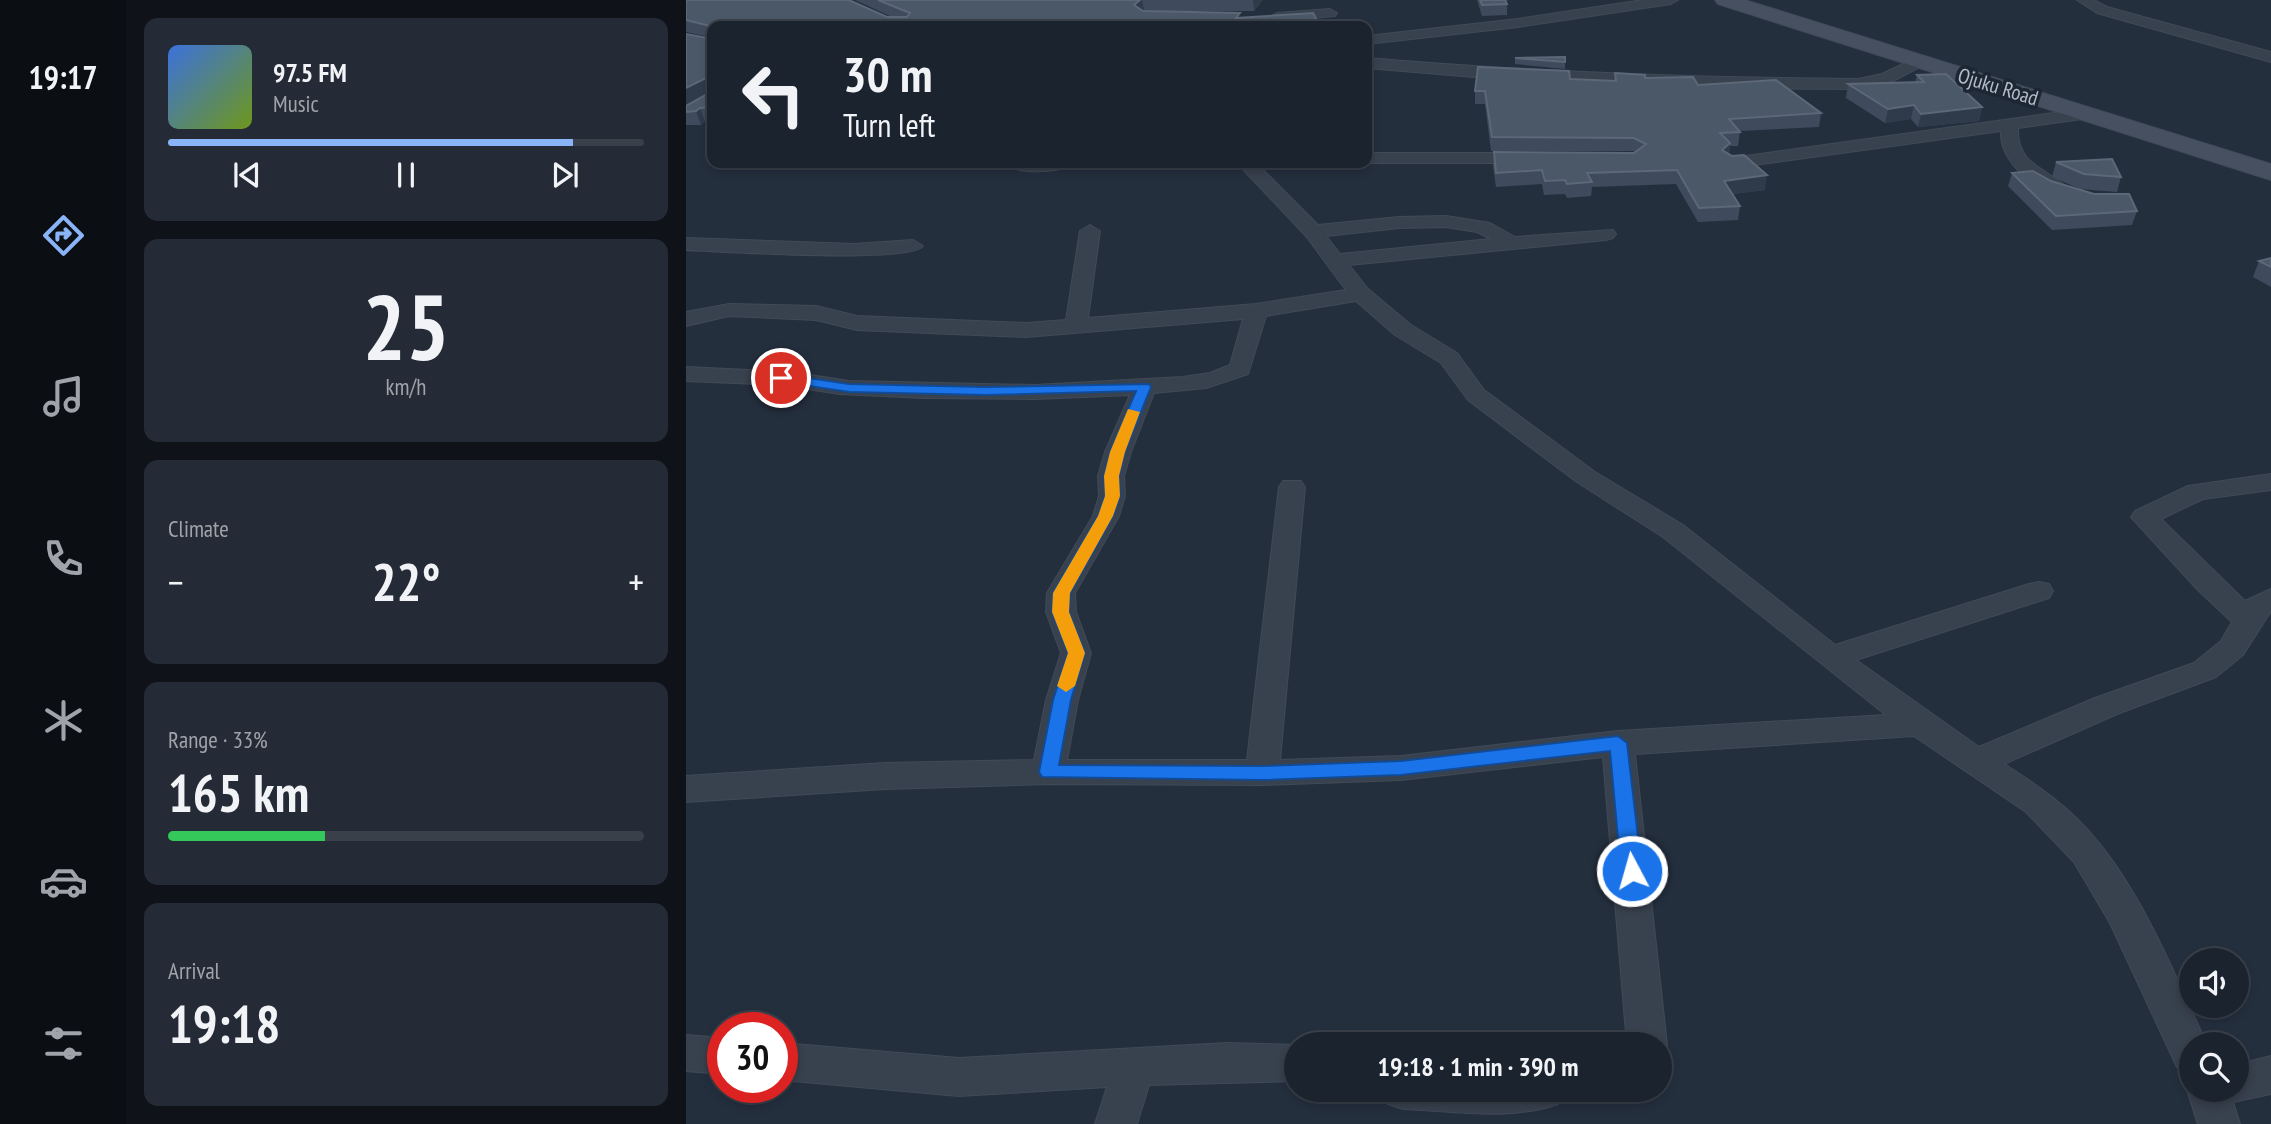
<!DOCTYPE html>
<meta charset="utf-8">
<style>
body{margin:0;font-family:"PT Sans Narrow",sans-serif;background:#242b36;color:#f1f3f6;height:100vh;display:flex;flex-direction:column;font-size:26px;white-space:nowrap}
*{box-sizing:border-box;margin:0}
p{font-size:23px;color:#a0a4aa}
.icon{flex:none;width:38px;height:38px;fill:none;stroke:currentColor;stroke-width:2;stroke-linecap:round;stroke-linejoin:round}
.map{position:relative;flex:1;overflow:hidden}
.panel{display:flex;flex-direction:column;gap:18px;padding:18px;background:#0f1319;width:560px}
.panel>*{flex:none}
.banner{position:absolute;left:21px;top:21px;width:665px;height:147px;border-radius:14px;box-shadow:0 4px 10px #0003,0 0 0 2px #39404a;background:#1b232e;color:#f1f3f6;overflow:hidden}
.buttons{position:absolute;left:1493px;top:948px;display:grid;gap:14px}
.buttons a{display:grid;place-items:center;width:70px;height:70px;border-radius:50%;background:#1b232e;box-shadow:0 4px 10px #0003,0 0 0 2px #39404a;font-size:35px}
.speed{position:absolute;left:21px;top:1012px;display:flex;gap:14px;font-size:35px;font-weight:700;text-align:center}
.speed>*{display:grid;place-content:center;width:91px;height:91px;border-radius:50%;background:#1b232e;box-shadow:0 4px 10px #0003,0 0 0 2px #39404a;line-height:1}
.speed .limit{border:10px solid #d22;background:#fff;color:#111}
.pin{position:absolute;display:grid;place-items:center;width:60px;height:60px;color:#fff;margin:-30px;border:4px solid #fff;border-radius:50%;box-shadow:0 2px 7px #0007}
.me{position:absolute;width:77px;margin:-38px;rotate:354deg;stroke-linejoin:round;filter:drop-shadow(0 0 5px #0008)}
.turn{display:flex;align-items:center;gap:24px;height:147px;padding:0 21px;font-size:32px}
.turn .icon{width:91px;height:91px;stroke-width:2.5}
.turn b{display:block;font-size:49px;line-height:60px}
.big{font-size:52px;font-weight:700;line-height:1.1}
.panel .tile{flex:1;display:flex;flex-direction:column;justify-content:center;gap:10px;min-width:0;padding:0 24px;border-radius:14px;background:#242b36}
.panel .dial{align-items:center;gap:0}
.dial b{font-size:91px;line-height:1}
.song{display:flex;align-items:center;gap:21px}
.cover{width:84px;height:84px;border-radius:10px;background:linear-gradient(135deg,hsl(220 70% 55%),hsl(80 70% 35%))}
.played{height:7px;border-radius:4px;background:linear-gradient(90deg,#8ab4f8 85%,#39404a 85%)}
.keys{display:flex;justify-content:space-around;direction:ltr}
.heat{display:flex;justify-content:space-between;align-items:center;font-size:38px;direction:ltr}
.charge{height:10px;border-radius:5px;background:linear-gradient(90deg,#34c759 33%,#39404a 0)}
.trip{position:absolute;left:598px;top:1032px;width:388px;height:70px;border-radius:35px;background:#1b232e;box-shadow:0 4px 10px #0003,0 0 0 2px #39404a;font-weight:700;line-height:70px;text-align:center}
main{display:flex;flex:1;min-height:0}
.dock{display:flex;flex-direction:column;width:126px;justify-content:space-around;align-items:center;background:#0b0e12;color:#a0a4aa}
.dock .icon{width:49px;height:49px}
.dock .selected{color:#8ab4f8}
.dock b{font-size:32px;color:#f1f3f6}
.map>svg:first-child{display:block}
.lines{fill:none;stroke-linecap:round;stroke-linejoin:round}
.street-casing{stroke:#414a57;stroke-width:2}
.secondary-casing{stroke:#414a57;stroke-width:2}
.street{fill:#38414e;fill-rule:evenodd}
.secondary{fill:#465061;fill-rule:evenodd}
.wall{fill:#3f4b5c}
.shaded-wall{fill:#2f3b4b}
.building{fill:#4b5868;stroke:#5c6777;stroke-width:2}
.route{fill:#1a73e8;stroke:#114b97;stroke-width:2}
.slow{fill:#f59e0b}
.labels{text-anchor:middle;stroke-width:7;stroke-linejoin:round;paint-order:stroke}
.far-street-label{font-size:21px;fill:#b4bcc9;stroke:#1d2633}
</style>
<main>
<nav class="dock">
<b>19:17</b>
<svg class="icon selected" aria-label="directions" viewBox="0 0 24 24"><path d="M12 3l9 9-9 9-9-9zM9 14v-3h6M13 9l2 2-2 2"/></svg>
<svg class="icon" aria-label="music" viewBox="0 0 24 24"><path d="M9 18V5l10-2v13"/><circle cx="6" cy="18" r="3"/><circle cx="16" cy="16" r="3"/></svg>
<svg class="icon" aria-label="phone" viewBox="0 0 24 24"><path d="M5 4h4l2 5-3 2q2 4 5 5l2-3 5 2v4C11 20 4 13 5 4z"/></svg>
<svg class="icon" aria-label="climate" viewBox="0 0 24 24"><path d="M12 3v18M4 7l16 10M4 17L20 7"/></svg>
<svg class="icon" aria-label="car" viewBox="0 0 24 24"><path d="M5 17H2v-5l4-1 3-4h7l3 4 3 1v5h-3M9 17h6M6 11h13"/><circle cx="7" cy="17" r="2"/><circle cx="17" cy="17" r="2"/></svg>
<svg class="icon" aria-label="filters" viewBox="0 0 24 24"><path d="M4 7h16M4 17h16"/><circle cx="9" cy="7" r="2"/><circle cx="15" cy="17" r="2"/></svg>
</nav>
<section class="panel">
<div class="tile">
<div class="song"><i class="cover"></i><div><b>97.5 FM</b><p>Music</p></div></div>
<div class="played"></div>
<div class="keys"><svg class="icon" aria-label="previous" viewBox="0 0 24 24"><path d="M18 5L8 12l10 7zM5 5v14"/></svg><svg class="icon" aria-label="pause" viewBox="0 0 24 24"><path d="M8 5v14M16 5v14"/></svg><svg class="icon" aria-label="next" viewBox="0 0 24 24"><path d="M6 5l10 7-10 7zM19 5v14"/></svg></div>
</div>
<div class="tile dial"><b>25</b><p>km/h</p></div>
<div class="tile"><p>Climate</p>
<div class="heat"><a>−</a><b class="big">22°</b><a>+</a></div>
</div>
<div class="tile"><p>Range · 33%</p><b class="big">165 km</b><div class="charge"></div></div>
<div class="tile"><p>Arrival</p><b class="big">19:18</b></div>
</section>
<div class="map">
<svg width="1585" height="1124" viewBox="0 0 1585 1124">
<rect width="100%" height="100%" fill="#242f3e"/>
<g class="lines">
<defs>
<g id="street">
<polygon points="957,0 992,0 985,4 832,27 681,44 681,36 832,19"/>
<polygon points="1391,0 1408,0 1421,7 1585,52 1585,62 1411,13"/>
<polygon points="644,9 651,13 649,16 591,21 584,17 591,13"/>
<path d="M 1232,57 L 1237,59 L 1237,65 L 1207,81 L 1173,89 L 1029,88 L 788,77 L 681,68 L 681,58 C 845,72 1009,78 1173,79 L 1196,74 Z"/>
<path d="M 1397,109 L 1403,110 L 1403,118 L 1332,128 C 1330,169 1368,169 1386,193 L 1377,199 C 1350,192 1313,161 1315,131 L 1046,168 L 1037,163 L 1046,158 Z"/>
<polygon points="681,153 846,153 855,158 846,163 681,163"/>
<path d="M 321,163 L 387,163 L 384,167 C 368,171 333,176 321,163 Z"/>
<path d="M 551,163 L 570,163 L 632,225 L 713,217 L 760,216 L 804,223 L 829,237 L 927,230 L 930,234 L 927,238 L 920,240 L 663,265 L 682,289 L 725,325 L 771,353 L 798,390 L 909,472 L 997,525 L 1149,645 L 1343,584 L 1353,582 L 1363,584 L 1367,591 L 1363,598 L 1170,660 L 1293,747 L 1409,698 L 1508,663 L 1535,641 L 1546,622 L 1511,589 L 1445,517 L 1449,511 L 1502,486 L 1585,474 L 1585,490 L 1517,499 L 1475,519 L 1559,601 L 1585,589 L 1585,611 L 1557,655 L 1530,677 L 1431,714 L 1318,764 C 1353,786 1387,810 1412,842 C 1458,898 1491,979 1521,1045 L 1505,1045 L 1505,1072 L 1491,1067 L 1424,923 L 1388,862 L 1340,812 L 1228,736 L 949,754 L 981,1045 L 975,1058 L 975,1045 L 941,1045 L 917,757 L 715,780 L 576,785 L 362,784 L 199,789 L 0,802 L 0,776 L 199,763 L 348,760 L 360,700 L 375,653 L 360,612 L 361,593 L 407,516 L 413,496 L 412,476 L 419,452 L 444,395 L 349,399 L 237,398 L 154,394 L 95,385 L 0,381 L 0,367 L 104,372 L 163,381 L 349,385 L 497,377 L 524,373 L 544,365 L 557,319 L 340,337 L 171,330 L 130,320 L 43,316 L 0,326 L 0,312 L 43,304 L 130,306 L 171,316 L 340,323 L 380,320 L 394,231 L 404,225 L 414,231 L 402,318 L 570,304 L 660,290 L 620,236 ZM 760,227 L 791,232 L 805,239 L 654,254 L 640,236 L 713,228 ZM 670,301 L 709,335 L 755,363 L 782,400 L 891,482 L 977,537 L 1200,715 L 932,731 L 715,756 L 594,760 L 619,487 L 615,481 L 597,481 L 593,487 L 561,760 L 381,760 L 392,700 L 405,653 L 390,612 L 389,593 L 433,516 L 439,496 L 438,476 L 445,452 L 468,393 L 520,388 L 562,374 L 580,316 Z"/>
<path d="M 0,238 L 168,244 L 227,240 L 237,246 C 224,264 32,251 0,250 Z"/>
<polygon points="0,1035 37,1038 37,1074 0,1071"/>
<polygon points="96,1043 273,1058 541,1043 614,1045 611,1045 611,1081 463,1085 451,1124 409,1124 421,1087 273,1096 96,1080"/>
<polygon points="1585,1056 1585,1094 1547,1102 1554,1124 1512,1124 1501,1090 1505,1082 1505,1090 1550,1090 1550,1065"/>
<path d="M 696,1090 L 878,1090 L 872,1104 C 825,1121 766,1111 717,1109 L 702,1104 Z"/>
</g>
<polygon id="secondary" points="1029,0 1059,0 1585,164 1585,180 1032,4"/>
</defs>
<use href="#street" class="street-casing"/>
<use href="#secondary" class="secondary-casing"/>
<use href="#street" class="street"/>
<use href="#secondary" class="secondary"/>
</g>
<g class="wall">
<polygon points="0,0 206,17 169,0 577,0 568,11 457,11 555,17 634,26 26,26 26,121 19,121 15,125 0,125 0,106 23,93 23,92 0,104 0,34 21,38 23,37 0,32"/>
<polygon points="791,0 823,0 819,1 821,4 821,15 796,16"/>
<polygon points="829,58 879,62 879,69 829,64"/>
<polygon points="929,73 1012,85 1135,113 1133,127 1054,131 1052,146 1044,146 1043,154 1079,190 1047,194 1054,206 1052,220 1012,222 990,184 906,187 905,196 881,198 879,194 858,195 856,184 810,187 807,166 808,152 949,152 947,151 805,151 799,104 789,104 789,91 884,79 928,81"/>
<polygon points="1231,75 1296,107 1293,121 1232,127 1225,119 1199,123 1160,98 1162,84 1229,83"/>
<polygon points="1370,162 1435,177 1431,192 1394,189 1366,177"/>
<polygon points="1326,173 1365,181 1451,211 1446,225 1366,230 1322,186"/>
<polygon points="1585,258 1585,287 1567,277 1573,261"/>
</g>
<g class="shaded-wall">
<polygon points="454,0 456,0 458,10 450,17 448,5"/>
<polygon points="567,0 577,0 568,11"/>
<polygon points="22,77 26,90 0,104 0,88"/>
<polygon points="1228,105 1225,119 1199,123 1202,109"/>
<polygon points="1296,107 1293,121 1232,127 1235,114"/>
<polygon points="14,108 19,121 15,125 10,111"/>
<polygon points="1044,143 1043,157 1036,150"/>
<polygon points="1081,175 1079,190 1037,195 1038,181"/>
</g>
<g class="building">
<polygon points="0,0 163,0 201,17 221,17 224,13 192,0 454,0 448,5 457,11 554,13 550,18 627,13 634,26 26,26 26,107 14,108 10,111 0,112 0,106 23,93 22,77 0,88 0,34 21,38 24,36 24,26 0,20"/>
<polygon points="794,0 819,0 821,4 796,5"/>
<polygon points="879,57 879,62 829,58"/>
<polygon points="792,67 883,71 884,79 930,81 929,73 959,75 959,78 1007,77 1012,85 1090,80 1135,113 1043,119 1054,132 1034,133 1044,143 1036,150 1046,156 1058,155 1081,175 1038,181 1054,206 1013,208 991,170 901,173 906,182 881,184 879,180 859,181 856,170 810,173 808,152 948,153 960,144 948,138 806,137 799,91 789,91"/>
<polygon points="1260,74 1296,107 1235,114 1228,105 1202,109 1162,84 1238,82 1231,75"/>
<polygon points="1426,159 1435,177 1398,174 1370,162"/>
<polygon points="1347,171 1365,181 1408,194 1443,194 1451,211 1370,216 1326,173"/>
<polygon points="1585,258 1585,267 1573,261"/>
</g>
<polygon class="route" points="95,374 163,384 299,387 463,384 465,387 439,452 433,476 434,496 427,516 384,593 383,612 399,653 385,700 373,765 576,766 715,761 932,736 941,743 956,871 953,877 938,877 935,871 924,751 715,775 576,780 356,777 353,772 367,700 382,653 366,612 367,593 412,516 419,496 418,476 424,452 450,391 299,395 163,392 90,381 88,378"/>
<polygon class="slow" points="442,409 454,412 439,452 433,476 434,496 427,516 384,593 383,612 399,653 389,686 380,692 371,686 382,653 366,612 367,593 412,516 419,496 418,476 424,452"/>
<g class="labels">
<g class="far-street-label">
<text transform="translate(1312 87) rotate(17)" y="7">Ojuku Road</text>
</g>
</g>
</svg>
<div class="buttons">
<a><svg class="icon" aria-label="sound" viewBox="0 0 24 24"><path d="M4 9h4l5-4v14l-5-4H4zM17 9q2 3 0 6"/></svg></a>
<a><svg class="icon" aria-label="search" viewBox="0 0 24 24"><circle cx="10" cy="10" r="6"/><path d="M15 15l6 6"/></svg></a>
</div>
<div class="speed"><div class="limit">30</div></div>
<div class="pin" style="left:95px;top:378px;background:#d93025"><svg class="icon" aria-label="arrive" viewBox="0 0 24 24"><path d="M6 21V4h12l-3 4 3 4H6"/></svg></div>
<svg class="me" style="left:946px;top:871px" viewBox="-20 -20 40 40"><circle r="17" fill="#1a73e8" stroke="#fff" stroke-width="3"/><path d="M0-11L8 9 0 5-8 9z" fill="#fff"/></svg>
<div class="trip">19:18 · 1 min · 390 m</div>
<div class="banner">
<div class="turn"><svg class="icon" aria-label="left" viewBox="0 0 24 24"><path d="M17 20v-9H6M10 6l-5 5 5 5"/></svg><div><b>30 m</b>Turn left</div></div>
</div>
</div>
</main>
